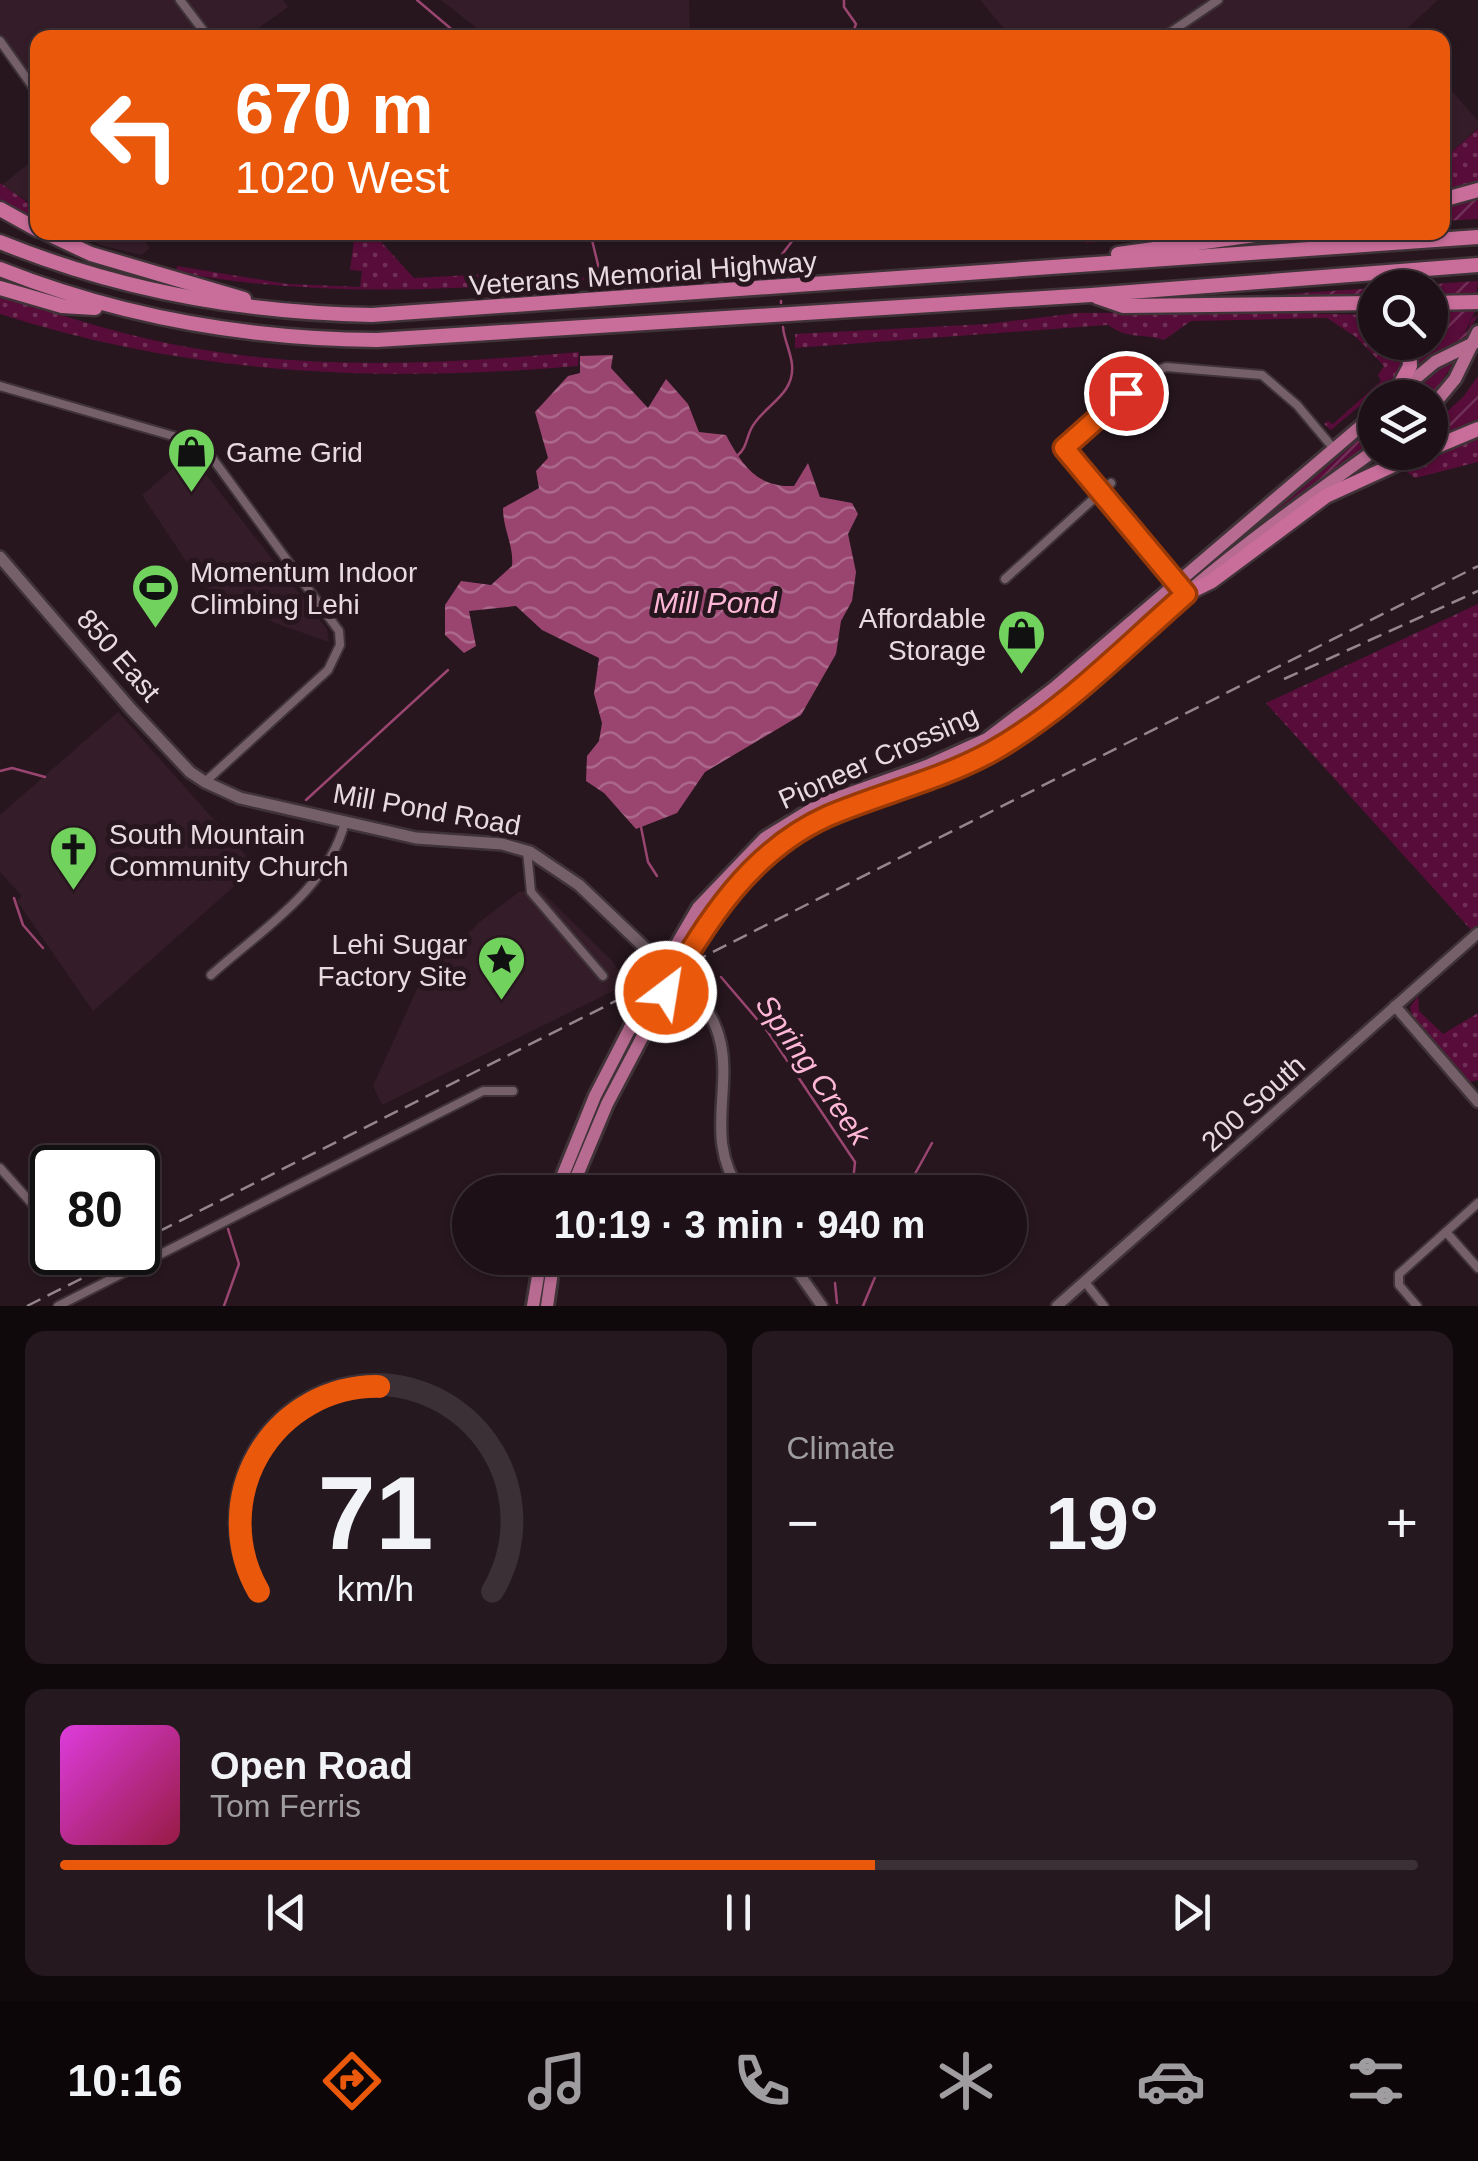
<!DOCTYPE html>
<meta charset="utf-8">
<style>
body{margin:0;font-family:Arial,sans-serif;background:#25191f;color:#f1f3f6;height:100vh;display:flex;flex-direction:column;font-size:38px;white-space:nowrap}
*{box-sizing:border-box;margin:0}
p{font-size:32px;color:#a09da1}
.icon{flex:none;width:55px;height:55px;fill:none;stroke:currentColor;stroke-width:2;stroke-linecap:round;stroke-linejoin:round}
.map{position:relative;height:1306px;overflow:hidden}
.drawer{display:flex;flex-direction:column;gap:25px;padding:25px;background:#10090c;flex:1}
.drawer>*{flex:none}
.hud{position:absolute;left:30px;top:30px;width:1420px;height:210px;border-radius:20px;box-shadow:0 2px 8px #0004,0 0 0 2px #3b3035;background:#ea580c;color:#fff;overflow:hidden}
.tools{position:absolute;left:1358px;top:270px;display:grid;gap:20px}
.tools a{display:grid;place-items:center;width:90px;height:90px;border-radius:50%;background:#1d1016;box-shadow:0 2px 8px #0004,0 0 0 2px #3b3035;font-size:50px}
.speed{position:absolute;left:30px;top:1145px;display:flex;gap:20px;font-size:50px;font-weight:700;text-align:center}
.speed>*{display:grid;place-content:center;width:130px;height:130px;border-radius:50%;background:#1d1016;box-shadow:0 2px 8px #0004,0 0 0 2px #3b3035;line-height:1}
.speed .limit{border:5px solid #111;border-radius:15px;background:#fff;color:#111}
.pin{position:absolute;display:grid;place-items:center;width:85px;height:85px;color:#fff;margin:-42px;border:5px solid #fff;border-radius:50%;box-shadow:0 2px 10px #0007}
.me{position:absolute;width:110px;margin:-55px;rotate:31deg;stroke-linejoin:round;filter:drop-shadow(0 0 8px #0008)}
.turn{display:flex;align-items:center;gap:35px;height:210px;padding:0 40px;font-size:45px}
.turn .icon{width:130px;height:130px;stroke-width:2.5}
.turn b{display:block;font-size:70px;line-height:85px}
.big{font-size:75px;font-weight:600;line-height:1.1}
.drawer .tile{flex:1;display:flex;flex-direction:column;justify-content:center;gap:15px;min-width:0;padding:0 35px;border-radius:20px;background:#25191f}
.drawer .dial{align-items:center;gap:0}
.dial svg{height:260px;overflow:visible;fill:none;stroke:#3b3035;stroke-width:7;stroke-linecap:round;text-anchor:middle}
.dial text{fill:#f1f3f6;stroke:none}
.song{display:flex;align-items:center;gap:30px}
.cover{width:120px;height:120px;border-radius:15px;background:linear-gradient(135deg,hsl(300 70% 55%),hsl(340 70% 35%))}
.played{height:10px;border-radius:5px;background:linear-gradient(90deg,#ea580c 60%,#3b3035 60%)}
.keys{display:flex;justify-content:space-around;direction:ltr}
.heat{display:flex;justify-content:space-between;align-items:center;font-size:55px;direction:ltr}
.drawer .tiles{flex:1;display:grid;gap:25px;grid-template-columns:1fr 1fr}
.tile:last-child{grid-column:span 2}
.trip{position:absolute;left:452px;top:1175px;width:575px;height:100px;border-radius:50px;background:#1d1016;box-shadow:0 2px 8px #0004,0 0 0 2px #3b3035;font-weight:600;line-height:100px;text-align:center}
.tab-bar{display:flex;height:160px;justify-content:space-around;align-items:center;background:#0c0609;color:#a09da1}
.tab-bar .icon{width:70px;height:70px}
.tab-bar .current{color:#ea580c}
.tab-bar b{font-size:45px;color:#f1f3f6}
.map>svg:first-child{display:block}
.built{fill:#341d28}
.grass{fill:url(#grass-dots)}
.garden{fill:url(#garden-furrows)}
.water{fill:url(#water-waves)}
.lines{fill:none;stroke-linecap:round;stroke-linejoin:round}
.stream{stroke:#994570;stroke-width:2.5}
.minor-casing{stroke:#3f3338;stroke-width:12}
.tertiary-casing{stroke:#3f3338;stroke-width:15}
.secondary-casing{stroke:#3f3338;stroke-width:16}
.trunk-casing{stroke:#3f3338;stroke-width:18}
.motorway-casing{stroke:#3f3338;stroke-width:19}
.minor{stroke:#756069;stroke-width:8}
.tertiary{stroke:#756069;stroke-width:10}
.secondary{stroke:#756069;stroke-width:11}
.trunk{stroke:#b86b91;stroke-width:12}
.motorway{stroke:#c96e9b;stroke-width:14}
.rail{stroke:#95868d;stroke-width:2.5;stroke-dasharray:15 8;stroke-linecap:butt}
.trunk-bridge-casing{stroke:#3f3338;stroke-width:18;stroke-linecap:butt}
.trunk-bridge{stroke:#b86b91;stroke-width:12}
.route-casing{stroke:#983908;stroke-width:25}
.route{stroke:#ea580c;stroke-width:18}
.labels{text-anchor:middle;stroke-width:10;stroke-linejoin:round;paint-order:stroke}
.street-label{font-size:28px;fill:#e8dbe0;stroke:#27161e}
.poi-label{font-size:28px;fill:#e8dbe0;stroke:#27161e;text-anchor:start}
.water-label{font-size:30px;font-style:italic;fill:#feb7d7;stroke:#27161e}
</style>
<div class="map">
<svg width="1478" height="1306" viewBox="0 0 1478 1306">
<defs>
<pattern id="grass-dots" width="8" height="8" patternUnits="userSpaceOnUse" patternTransform="scale(2.5)"><rect width="8" height="8" fill="#580c39"/><path d="M2 2h.1M6 6h.1" fill="none" stroke="#702f55" stroke-width="1.8" stroke-linecap="round"/></pattern>
<pattern id="garden-furrows" width="10" height="10" patternUnits="userSpaceOnUse" patternTransform="scale(2.5)"><rect width="10" height="10" fill="#580c39"/><path d="M-1 1l2-2M0 10L10 0M9 11l2-2" fill="none" stroke="#702f55"/></pattern>
<pattern id="water-waves" width="16" height="10" patternUnits="userSpaceOnUse" patternTransform="scale(2.5)"><rect width="16" height="10" fill="#994570"/><path d="M0 5q4-4 8 0t8 0" fill="none" stroke="#ac688b"/></pattern>
</defs>
<rect width="100%" height="100%" fill="#27161e"/>
<g class="built">
<polygon points="0,0 283,0 288,7 246,37 38,38 37,92 0,39"/>
<polygon points="441,0 689,0 690,37 488,37"/>
<polygon points="980,0 1438,0 1401,34 1403,38 1011,37"/>
<polygon points="1443,81 1478,121 1478,128 1443,159"/>
<polygon points="37,157 37,207 2,185"/>
<polygon points="80,233 138,233 150,248 141,255 100,245"/>
<polygon points="190,454 327,629 329,642 275,623 202,585 142,495"/>
<polygon points="118,712 256,867 93,1011 17,901 22,896 0,872 0,815"/>
<polygon points="538,888 612,961 623,977 619,988 382,1105 373,1086 422,978 481,921 519,892"/>
</g>
<g class="grass">
<polygon points="1478,129 1478,184 1443,193 1442,160"/>
<polygon points="0,183 37,209 37,222 0,202"/>
<path d="M 372,232 L 414,278 L 565,270 L 589,280 C 449,290 315,298 176,272 L 177,266 L 287,284 L 360,287 L 362,271 L 350,270 L 355,233 Z"/>
<polygon points="1086,232 1199,232 1199,233 1086,243"/>
<path d="M 0,296 C 66,317 131,338 199,349 C 325,371 452,363 579,352 L 578,366 C 381,383 189,375 0,314 Z"/>
<path d="M 1244,312 L 1375,315 L 1375,342 L 1404,343 L 1399,373 L 1331,430 L 1324,424 L 1328,421 L 1333,424 L 1381,381 L 1378,375 L 1384,366 L 1356,337 L 1327,318 L 1191,321 L 1164,340 C 1142,333 1129,340 1108,325 L 795,348 L 795,334 L 987,324 L 1077,313 Z"/>
<polygon points="1478,435 1478,462 1415,478 1403,469"/>
<polygon points="1478,604 1478,925 1472,931 1266,703"/>
<polygon points="1418,996 1419,1011 1443,1034 1478,1013 1478,1080 1469,1082 1412,1015 1410,1007"/>
</g>
<g class="garden">
<polygon points="1478,198 1478,219 1443,221 1442,206"/>
<polygon points="1478,281 1476,297 1430,297 1430,288 1375,288 1375,297 1287,298 1287,294"/>
<polygon points="1430,309 1476,309 1465,332 1452,335 1467,332 1472,318 1478,315 1466,336 1412,368 1420,354 1415,360 1412,343 1426,343 1423,350 1436,337 1451,335 1430,339"/>
<polygon points="1460,354 1430,398 1400,398"/>
<polygon points="1478,376 1478,422 1430,442 1430,427 1463,397"/>
<polygon points="1375,418 1375,442 1259,526"/>
</g>
<path class="water" d="M 613,355 L 611,368 L 648,408 L 666,379 L 688,404 L 699,432 L 726,435 C 742,465 757,488 794,486 L 808,463 L 820,497 L 852,503 L 858,514 L 848,534 L 856,572 L 852,601 L 841,621 L 836,654 L 801,715 L 705,772 L 677,813 L 636,829 L 604,793 L 586,781 L 587,756 L 599,741 L 602,723 L 594,694 L 599,658 L 542,630 L 516,606 L 469,611 L 476,646 L 464,653 L 445,635 L 445,605 L 461,581 L 491,585 L 512,566 C 514,545 503,530 503,508 L 539,488 L 536,471 L 548,458 L 535,412 L 568,376 L 580,373 L 580,356 Z"/>
<g class="lines">
<g class="stream">
<polyline points="417,0 462,38"/>
<polyline points="844,0 844,7 856,24 851,38"/>
<polyline points="584,232 592,240 600,273"/>
<polyline points="779,277 777,261 799,232"/>
<polyline points="781,301 781,303"/>
<path d="M 737,456 C 747,448 746,439 751,429 C 762,406 795,396 792,365 C 791,352 784,340 783,327"/>
<polyline points="0,771 12,768 45,777"/>
<polyline points="306,800 448,670"/>
<polyline points="641,827 648,862 657,876"/>
<polyline points="14,898 23,925 43,948"/>
<polyline points="721,977 768,1032 855,1162 852,1192"/>
<polyline points="905,1192 932,1143"/>
<polyline points="838,1259 838,1258"/>
<polyline points="835,1283 837,1303"/>
<polyline points="224,1306 239,1264 228,1229"/>
<polyline points="863,1306 883,1258"/>
</g>
<defs>
<g id="minor">
<polyline points="180,0 209,38"/>
<polyline points="1162,38 1218,0"/>
<polyline points="0,41 38,94"/>
<polyline points="0,386 187,440 213,459 339,631 340,645 328,670 205,782"/>
<polyline points="1005,579 1111,483"/>
<polyline points="1177,583 1065,448 1146,375 1166,367 1262,375 1297,405 1334,449"/>
<polyline points="527,851 531,892 603,976"/>
<path d="M 211,975 C 261,930 328,889 345,822"/>
<polyline points="0,1168 52,1226"/>
<polyline points="1446,1232 1478,1268"/>
<polyline points="1085,1282 1104,1306"/>
<polyline points="58,1306 483,1091 513,1091"/>
<polyline points="1417,1306 1399,1285 1399,1274 1478,1203"/>
</g>
<g id="tertiary">
<path d="M 688,986 C 760,1058 691,1122 741,1192"/>
<polyline points="1395,1006 1478,1102"/>
<polyline points="788,1258 822,1306"/>
<polyline points="1057,1306 1478,933"/>
</g>
<polyline id="secondary" points="0,557 131,709 190,772 205,782 240,798 416,838 502,844 530,852 579,885 664,966"/>
<g id="trunk">
<polyline points="1397,394 1435,362 1478,341"/>
<polyline points="1430,409 1455,379 1478,332"/>
<path d="M 689,954 C 722,896 765,845 826,817 C 894,786 964,772 1026,728 C 1084,688 1134,638 1188,592 C 1248,541 1311,496 1375,450"/>
<polyline points="664,966 698,908 765,838 820,804 927,766 987,739 1054,688 1375,414"/>
<polyline points="556,1192 595,1096 630,1028"/>
<polyline points="570,1192 607,1104 666,992"/>
<polyline points="533,1306 541,1258"/>
<polyline points="547,1306 554,1258"/>
</g>
<g id="motorway">
<polyline points="1442,200 1478,190"/>
<polyline points="0,209 38,230"/>
<polyline points="44,232 91,254 244,299"/>
<path d="M 0,242 C 118,290 244,313 372,315 L 1478,237"/>
<polyline points="1118,254 1277,232"/>
<path d="M 0,269 C 121,317 248,339 377,340 L 1091,295 L 1478,265"/>
<polyline points="0,288 62,306 95,308"/>
<polyline points="1097,297 1123,306 1375,303"/>
<polyline points="1430,303 1478,302"/>
<polyline points="1393,398 1410,366 1409,342"/>
<polyline points="1430,449 1478,429"/>
<polyline points="1186,594 1212,581 1326,496 1422,452"/>
</g>
</defs>
<use href="#minor" class="minor-casing"/>
<use href="#tertiary" class="tertiary-casing"/>
<use href="#secondary" class="secondary-casing"/>
<use href="#trunk" class="trunk-casing"/>
<use href="#motorway" class="motorway-casing"/>
<use href="#minor" class="minor"/>
<use href="#tertiary" class="tertiary"/>
<use href="#secondary" class="secondary"/>
<use href="#trunk" class="trunk"/>
<use href="#motorway" class="motorway"/>
<g class="rail">
<polyline points="1284,679 1478,591"/>
<polyline points="138,1242 1478,566"/>
<polyline points="27,1306 134,1252"/>
</g>
<defs>
<g id="trunk-bridge">
<polyline points="666,992 689,954"/>
<polyline points="630,1028 664,966"/>
</g>
</defs>
<use href="#trunk-bridge" class="trunk-bridge-casing"/>
<use href="#trunk-bridge" class="trunk-bridge"/>
</g>
<g class="lines">
<defs>
<path id="route" d="M 666,992 C 707,921 750,851 828,816 C 882,793 940,780 991,752 C 1064,711 1124,648 1186,594 L 1064,448 L 1126,393"/>
</defs>
<use href="#route" class="route-casing"/>
<use href="#route" class="route"/>
</g>
<defs>
<symbol id="shop-pin" viewBox="-11 -11 22 30"><path d="M0 17L-7.5 6A9.5 9.5 0 1 1 7.5 6Z" fill="#71d25e" stroke="#27161e"/><path d="M-5-2.5h2.3a2.7 3.5 0 0 1 5.4 0H5L5.5 6h-11ZM-1.5-2.5h3a1.5 2.3 0 0 0-3 0Z" fill="#111"/></symbol>
<symbol id="stadium-pin" viewBox="-11 -11 22 30"><path d="M0 17L-7.5 6A9.5 9.5 0 1 1 7.5 6Z" fill="#71d25e" stroke="#27161e"/><path d="M0-5a6.5 5 0 1 0 0 10a6.5 5 0 1 0 0-10ZM-3.5-1.8h7v3.6h-7Z" fill="#111"/></symbol>
<symbol id="church-pin" viewBox="-11 -11 22 30"><path d="M0 17L-7.5 6A9.5 9.5 0 1 1 7.5 6Z" fill="#71d25e" stroke="#27161e"/><path d="M-1.2-6h2.4v3.5h3.3v2.4h-3.3V6h-2.4V-.1h-3.3v-2.4h3.3Z" fill="#111"/></symbol>
<symbol id="sight-pin" viewBox="-11 -11 22 30"><path d="M0 17L-7.5 6A9.5 9.5 0 1 1 7.5 6Z" fill="#71d25e" stroke="#27161e"/><path d="M0-6L1.8-2.2L6-1.7L2.9 1.2L3.7 5.4L0 3.3L-3.7 5.4L-2.9 1.2L-6-1.7L-1.8-2.2Z" fill="#111"/></symbol>
</defs>
<g fill-rule="evenodd">
<use href="#shop-pin" x="164" y="424" width="55" height="75"/>
<use href="#stadium-pin" x="128" y="560" width="55" height="75"/>
<use href="#shop-pin" x="994" y="606" width="55" height="75"/>
<use href="#church-pin" x="46" y="822" width="55" height="75"/>
<use href="#sight-pin" x="474" y="932" width="55" height="75"/>
</g>
<g class="labels">
<g class="street-label">
<text transform="translate(643 273) rotate(-4)" y="10">Veterans Memorial Highway</text>
<text transform="translate(119 655) rotate(49)" y="10">850 East</text>
<text transform="translate(878 757) rotate(-24)" y="10">Pioneer Crossing</text>
<text transform="translate(427 809) rotate(10)" y="10">Mill Pond Road</text>
<text transform="translate(1253 1103) rotate(-42)" y="10">200 South</text>
</g>
<g class="poi-label">
<text x="226" y="462">Game Grid</text>
<text x="190" y="582">Momentum Indoor<tspan x="190" dy="32">Climbing Lehi</tspan></text>
<text x="986" y="628" text-anchor="end">Affordable<tspan x="986" dy="32">Storage</tspan></text>
<text x="109" y="844">South Mountain<tspan x="109" dy="32">Community Church</tspan></text>
<text x="467" y="954" text-anchor="end">Lehi Sugar<tspan x="467" dy="32">Factory Site</tspan></text>
</g>
<g class="water-label">
<text x="715" y="613">Mill Pond</text>
<text transform="translate(813 1070) rotate(55)" y="10">Spring Creek</text>
</g>
</g>
</svg>
<div class="tools">
<a><svg class="icon" aria-label="search" viewBox="0 0 24 24"><circle cx="10" cy="10" r="6"/><path d="M15 15l6 6"/></svg></a>
<a><svg class="icon" aria-label="layers" viewBox="0 0 24 24"><path d="M12 4l9 5-9 5-9-5zM3 14l9 5 9-5"/></svg></a>
</div>
<div class="speed"><div class="limit">80</div></div>
<div class="pin" style="left:1126px;top:393px;background:#d93025"><svg class="icon" aria-label="arrive" viewBox="0 0 24 24"><path d="M6 21V4h12l-3 4 3 4H6"/></svg></div>
<svg class="me" style="left:666px;top:992px" viewBox="-20 -20 40 40"><circle r="17" fill="#ea580c" stroke="#fff" stroke-width="3"/><path d="M0-11L8 9 0 5-8 9z" fill="#fff"/></svg>
<div class="trip">10:19 · 3 min · 940 m</div>
<div class="hud">
<div class="turn"><svg class="icon" aria-label="left" viewBox="0 0 24 24"><path d="M17 20v-9H6M10 6l-5 5 5 5"/></svg><div><b>670 m</b>1020 West</div></div>
</div>
</div>
<section class="drawer">
<div class="tiles">
<div class="tile dial"><svg viewBox="0 0 100 80">
<path d="M14 69A42 42 0 1 1 86 69"/>
<path d="M14 69A42 42 0 0 1 51 6" stroke="#ea580c"/>
<text x="50" y="56" font-size="32" font-weight="700">71</text>
<text x="50" y="72" font-size="11">km/h</text>
</svg></div>
<div class="tile"><p>Climate</p>
<div class="heat"><a>−</a><b class="big">19°</b><a>+</a></div>
</div>
<div class="tile">
<div class="song"><i class="cover"></i><div><b>Open Road</b><p>Tom Ferris</p></div></div>
<div class="played"></div>
<div class="keys"><svg class="icon" aria-label="previous" viewBox="0 0 24 24"><path d="M18 5L8 12l10 7zM5 5v14"/></svg><svg class="icon" aria-label="pause" viewBox="0 0 24 24"><path d="M8 5v14M16 5v14"/></svg><svg class="icon" aria-label="next" viewBox="0 0 24 24"><path d="M6 5l10 7-10 7zM19 5v14"/></svg></div>
</div>
</div>
</section>
<nav class="tab-bar">
<b>10:16</b>
<svg class="icon current" aria-label="directions" viewBox="0 0 24 24"><path d="M12 3l9 9-9 9-9-9zM9 14v-3h6M13 9l2 2-2 2"/></svg>
<svg class="icon" aria-label="music" viewBox="0 0 24 24"><path d="M9 18V5l10-2v13"/><circle cx="6" cy="18" r="3"/><circle cx="16" cy="16" r="3"/></svg>
<svg class="icon" aria-label="phone" viewBox="0 0 24 24"><path d="M5 4h4l2 5-3 2q2 4 5 5l2-3 5 2v4C11 20 4 13 5 4z"/></svg>
<svg class="icon" aria-label="climate" viewBox="0 0 24 24"><path d="M12 3v18M4 7l16 10M4 17L20 7"/></svg>
<svg class="icon" aria-label="car" viewBox="0 0 24 24"><path d="M5 17H2v-5l4-1 3-4h7l3 4 3 1v5h-3M9 17h6M6 11h13"/><circle cx="7" cy="17" r="2"/><circle cx="17" cy="17" r="2"/></svg>
<svg class="icon" aria-label="filters" viewBox="0 0 24 24"><path d="M4 7h16M4 17h16"/><circle cx="9" cy="7" r="2"/><circle cx="15" cy="17" r="2"/></svg>
</nav>
